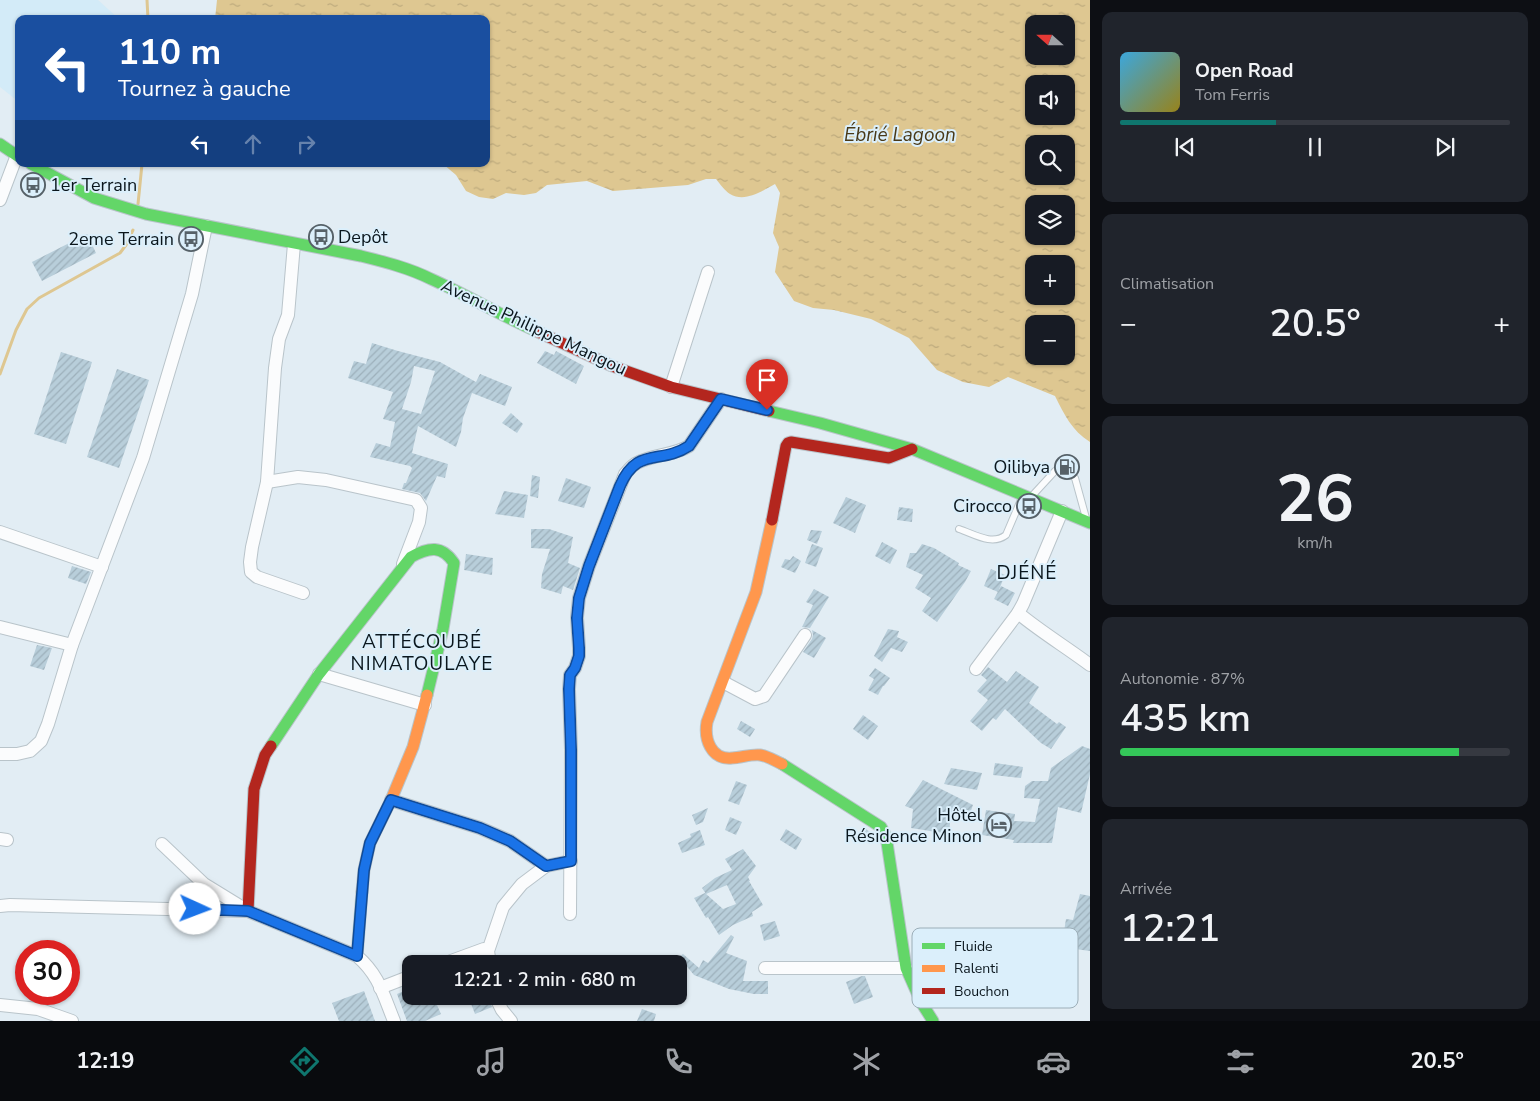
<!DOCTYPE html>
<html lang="fr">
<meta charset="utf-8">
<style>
body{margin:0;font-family:"Nunito Sans",sans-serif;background:#20242c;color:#f1f3f6;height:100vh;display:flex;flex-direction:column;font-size:19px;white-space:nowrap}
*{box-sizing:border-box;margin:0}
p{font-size:16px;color:#9ea1a6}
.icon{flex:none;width:28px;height:28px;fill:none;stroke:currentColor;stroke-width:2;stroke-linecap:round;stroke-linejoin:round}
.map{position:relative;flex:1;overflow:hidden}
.sheet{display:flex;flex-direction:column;gap:12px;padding:12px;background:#0d0f14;width:450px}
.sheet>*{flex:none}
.guide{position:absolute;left:15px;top:15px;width:475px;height:152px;border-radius:10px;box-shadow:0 1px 4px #0004;background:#1a4fa0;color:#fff;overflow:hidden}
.needle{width:32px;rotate:291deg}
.buttons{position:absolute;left:1025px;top:15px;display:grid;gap:10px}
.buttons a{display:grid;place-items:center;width:50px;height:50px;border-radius:10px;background:#171b24;box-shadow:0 1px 4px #0004;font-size:25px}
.speed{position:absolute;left:15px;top:940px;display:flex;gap:10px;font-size:25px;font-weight:700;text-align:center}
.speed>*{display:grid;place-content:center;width:65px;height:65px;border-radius:50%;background:#171b24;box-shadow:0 1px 4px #0004;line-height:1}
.speed .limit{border:8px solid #d22;background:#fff;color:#111}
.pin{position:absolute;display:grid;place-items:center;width:42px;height:42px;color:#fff;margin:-51px -21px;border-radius:50% 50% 50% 0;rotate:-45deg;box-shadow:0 0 5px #0007}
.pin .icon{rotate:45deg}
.me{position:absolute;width:55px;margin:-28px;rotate:92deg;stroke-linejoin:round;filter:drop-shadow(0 0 4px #0008)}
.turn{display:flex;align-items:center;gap:18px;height:105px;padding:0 20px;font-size:22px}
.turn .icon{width:65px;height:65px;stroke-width:2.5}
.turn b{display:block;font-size:35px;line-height:42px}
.lanes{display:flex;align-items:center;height:48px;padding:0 20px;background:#0003;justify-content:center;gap:25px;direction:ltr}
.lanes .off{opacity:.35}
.big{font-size:38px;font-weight:600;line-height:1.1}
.sheet .widget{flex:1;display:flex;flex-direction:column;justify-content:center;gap:8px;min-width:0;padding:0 18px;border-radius:10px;background:#20242c}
.sheet .dial{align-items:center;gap:0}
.dial b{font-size:65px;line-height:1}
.song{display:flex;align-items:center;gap:15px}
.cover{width:60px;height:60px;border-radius:8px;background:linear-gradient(135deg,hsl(200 70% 55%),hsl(50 70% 35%))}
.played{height:5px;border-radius:2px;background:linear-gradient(90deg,#0f766e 40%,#363941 40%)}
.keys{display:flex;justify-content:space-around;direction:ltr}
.heat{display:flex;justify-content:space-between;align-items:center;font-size:28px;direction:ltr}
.charge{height:8px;border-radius:4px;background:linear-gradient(90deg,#34c759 87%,#363941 0)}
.trip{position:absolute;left:402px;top:955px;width:285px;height:50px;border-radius:10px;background:#171b24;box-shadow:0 1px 4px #0004;font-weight:600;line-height:50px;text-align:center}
.tab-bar{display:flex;height:80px;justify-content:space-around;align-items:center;background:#090b0e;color:#9ea1a6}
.tab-bar .icon{width:35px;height:35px}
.tab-bar .current{color:#0f766e}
.tab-bar b{font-size:22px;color:#f1f3f6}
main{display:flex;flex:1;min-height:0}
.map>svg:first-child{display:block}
.built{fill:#d3ebf8}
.water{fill:url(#water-ripples);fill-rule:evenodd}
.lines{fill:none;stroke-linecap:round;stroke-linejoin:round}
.stream{stroke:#dec791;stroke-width:3}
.building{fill:url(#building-hatch);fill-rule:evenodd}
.lane-casing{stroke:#b9c4ca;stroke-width:8}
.street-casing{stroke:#b9c4ca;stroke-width:14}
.fast-casing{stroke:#b9c4ca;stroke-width:13}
.slow-casing{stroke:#b9c4ca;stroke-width:13}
.jam-casing{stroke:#b9c4ca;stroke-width:13}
.lane{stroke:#fbfcfd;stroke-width:6}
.street{stroke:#fbfcfd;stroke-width:12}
.fast{stroke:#63d668;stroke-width:11}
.slow{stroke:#ff974d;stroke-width:11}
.jam{stroke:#b3261e;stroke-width:11}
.route-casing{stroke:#114b97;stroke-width:12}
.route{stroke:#1a73e8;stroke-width:9}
.labels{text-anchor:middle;stroke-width:4;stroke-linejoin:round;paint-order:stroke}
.poi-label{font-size:18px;fill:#0a161d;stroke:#dbeffb;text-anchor:end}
.street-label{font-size:18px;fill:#0a161d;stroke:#dbeffb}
.water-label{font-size:19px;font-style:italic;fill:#493917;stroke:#dbeffb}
.neighbourhood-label{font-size:19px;letter-spacing:1px;fill:#0a161d;stroke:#dbeffb}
.key{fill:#dbeffb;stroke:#9caeb8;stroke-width:1}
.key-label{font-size:14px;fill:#0a161d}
</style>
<main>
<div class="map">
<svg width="1090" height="1021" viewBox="0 0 1090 1021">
<defs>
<pattern id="water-ripples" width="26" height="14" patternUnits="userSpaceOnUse" patternTransform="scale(1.25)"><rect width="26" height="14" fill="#dec791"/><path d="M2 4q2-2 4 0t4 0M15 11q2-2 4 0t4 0" fill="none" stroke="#bdaa7d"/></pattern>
<pattern id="building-hatch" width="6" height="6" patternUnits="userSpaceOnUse" patternTransform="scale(1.25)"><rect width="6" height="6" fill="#b8ceda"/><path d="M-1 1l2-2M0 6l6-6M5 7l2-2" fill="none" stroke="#9db0bb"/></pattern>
</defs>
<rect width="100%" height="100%" fill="#e2edf4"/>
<polygon class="built" points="0,0 98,0 119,19 19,19 19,102 0,87"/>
<path class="water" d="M 217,0 L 1090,0 L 1090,442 C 1072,431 1064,414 1055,396 L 1008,377 L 989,387 L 963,382 L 937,370 L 909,338 L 871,319 L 834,310 L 813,308 L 794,301 L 775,272 L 779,247 L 773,233 L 780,193 L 775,184 C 762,191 745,203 730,194 C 725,191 720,184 716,179 L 706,179 L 688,185 L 613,191 L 587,181 L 547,185 L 536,193 L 524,195 L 506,193 L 493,199 L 479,197 L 466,191 L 456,175 L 443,164 L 486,164 L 486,19 L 215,19 ZM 1034,24 L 1066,24 L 1066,56 L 1034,56 ZM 1034,84 L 1066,84 L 1066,116 L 1034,116 ZM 1034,144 L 1066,144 L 1066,176 L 1034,176 ZM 1034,204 L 1066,204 L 1066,236 L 1034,236 ZM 1034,264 L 1066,264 L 1066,296 L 1034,296 ZM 1034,324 L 1066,324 L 1066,356 L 1034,356 Z"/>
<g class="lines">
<g class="stream">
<polyline points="147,0 148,19"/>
<polyline points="138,204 142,164"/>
<polyline points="0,374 16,330 27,309 39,298 120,253 126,245 133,230"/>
</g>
</g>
<g class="building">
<polygon points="87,234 96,253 42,281 32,262"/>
<path d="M 372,343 L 398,351 L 440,362 L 476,382 L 480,374 L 512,387 L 505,406 L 472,393 L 463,418 L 461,432 L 456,447 L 418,426 L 412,453 L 448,464 L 445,478 L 437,476 L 426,501 L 420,493 L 402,489 L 404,483 L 406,483 L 412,468 L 410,466 L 370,457 L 376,443 L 390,447 L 395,422 L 383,419 L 393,392 L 348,378 L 354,361 L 366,364 ZM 414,366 L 435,371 L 421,414 L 402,409 L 411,382 Z"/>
<polygon points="545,351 554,355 556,351 584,366 576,384 537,363"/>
<polygon points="61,352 92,362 66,444 34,434"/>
<polygon points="117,369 149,380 119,468 87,457"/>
<polygon points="511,413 523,424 517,433 502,423"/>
<polygon points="532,475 540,477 538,498 530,496"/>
<polygon points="566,478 591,487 584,508 558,501"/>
<polygon points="504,491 528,495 524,518 495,514"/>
<polygon points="846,497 866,505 855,533 833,523"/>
<polygon points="899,507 913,509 912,522 897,520"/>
<polygon points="531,529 549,529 573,537 568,563 580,568 573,590 563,586 561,594 541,588 542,574 550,549 531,548"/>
<polygon points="811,530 822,531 817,544 807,540"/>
<polygon points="882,542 897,550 890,564 875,556"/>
<polygon points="812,544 823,548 816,567 805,563"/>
<polygon points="922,544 934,548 959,563 958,565 971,571 965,582 937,622 922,611 931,598 915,588 923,575 906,567 910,553 916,553"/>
<polygon points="466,554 493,558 492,575 464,570"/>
<polygon points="793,556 801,561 795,573 781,567 785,559 790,560"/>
<polygon points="72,566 91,572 86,584 68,578"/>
<polygon points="991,569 1005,575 998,592 984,586"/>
<polygon points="1001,586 1015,593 1008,606 994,599"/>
<polygon points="814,589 829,597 810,628 802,627 813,605 806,602"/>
<polygon points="888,629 899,631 897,637 908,642 902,652 891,648 882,662 874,656"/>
<polygon points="812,630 826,638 814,658 803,652 812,639 813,635"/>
<polygon points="37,645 52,648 44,670 30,666"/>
<polygon points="988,667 1007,682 1016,671 1039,687 1029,703 1057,724 1059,722 1066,727 1051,749 1041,743 1005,709 996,720 993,718 982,731 970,721 988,700 977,691 987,680 981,675"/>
<polygon points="875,668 890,678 884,686 883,686 878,695 868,690 874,679 869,676"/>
<polygon points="863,715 878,726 868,740 853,729"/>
<polygon points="741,721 755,729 750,737 737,729"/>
<polygon points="1082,746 1090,749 1090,774 1081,813 1058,807 1052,843 1013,843 1014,840 982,835 986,810 1015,814 1014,821 1035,822 1040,799 1024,798 1025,786 1032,781 1048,781 1051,768"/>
<polygon points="995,763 1023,767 1021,778 993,775"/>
<polygon points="951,768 982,773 977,790 944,784"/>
<polygon points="923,780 973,805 968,819 951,812 949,834 911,828 913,809 905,806"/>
<polygon points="736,781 747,785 739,805 728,801"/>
<polygon points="708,808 703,822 696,825 692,815"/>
<polygon points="730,817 742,822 736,835 725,830"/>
<polygon points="786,829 802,839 796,850 780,840"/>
<polygon points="866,829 874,835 870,844 861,839"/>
<polygon points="700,830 705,845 682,853 678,843 691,837 690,834"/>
<polygon points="743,849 756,866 748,877 750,881 749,881 763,905 752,912 753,916 733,925 719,935 708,917 706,918 694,898 705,893 723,909 736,904 727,885 706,894 702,888 715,878 732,870 725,859"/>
<polygon points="1080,894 1090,896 1090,951 1068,948 1062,944 1066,919 1073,920"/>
<polygon points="775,921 780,936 764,941 760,925"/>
<polygon points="731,935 734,937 726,953 747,961 743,981 768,981 768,994 754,994 729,989 694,975 679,957 683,954 699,968 703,960 708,963"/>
<polygon points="862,976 865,976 873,997 854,1004 846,982"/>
<polygon points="411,988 411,996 433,996 441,1014 425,1021 407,1021 397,994"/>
<polygon points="364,991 375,1021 339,1021 332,1003"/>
<polygon points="468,996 487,996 492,1007 475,1014"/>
<polygon points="642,1009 656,1014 654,1021 637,1021"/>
</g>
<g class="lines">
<defs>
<g id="lane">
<polyline points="1069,473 1075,478 1086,518"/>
<polyline points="1031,497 1055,471 1060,470"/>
<path d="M 959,529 C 974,534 992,546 1006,535 L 1023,495"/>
</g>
<g id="street">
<polyline points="0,200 17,155"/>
<polyline points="294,244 288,315 279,339 275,368 267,482 252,547 250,562 251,572 257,577 303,593"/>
<polyline points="671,387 708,272"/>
<polyline points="267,482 298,477 326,480 416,500 421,508 419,522 403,564"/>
<polyline points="0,532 102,567"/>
<path d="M 1018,613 C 1041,632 1066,647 1090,665"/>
<polyline points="0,627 72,645"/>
<polyline points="976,669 1018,613 1023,604 1062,511"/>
<polyline points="319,674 425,705"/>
<polyline points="723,682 755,699 764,696 805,635"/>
<polyline points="0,754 17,754 30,751 41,741 48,724 72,645 143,458 192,294 206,226"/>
<polyline points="391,800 480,828 510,841 546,866"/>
<polyline points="0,839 7,840"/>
<path d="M 162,844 L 204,884 L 248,911 L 357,956 C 379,975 383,994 394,1021"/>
<polyline points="0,906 10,905 246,911"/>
<path d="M 570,914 L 571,750 L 569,689 L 570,675 L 575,668 L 579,656 L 579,648 L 577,617 L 579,598 L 589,566 L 625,474 C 629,470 632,465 637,463 C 653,454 673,456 689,446 L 721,399"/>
<polyline points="443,964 484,949 488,951"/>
<polyline points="490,964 488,951 503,907 522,884 546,866 571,861"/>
<polyline points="765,968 906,968"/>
<polyline points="380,988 411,976"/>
<polyline points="495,996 502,1010 511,1021"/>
<polyline points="0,1005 38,1009 72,1021"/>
</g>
<g id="fast">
<polyline points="0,144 19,157"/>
<path d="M 31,164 L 94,198 L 146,214 L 361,256 C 385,262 409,268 431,279 C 467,295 500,315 536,331"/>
<polyline points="769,411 820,423 912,449 1090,523"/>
<path d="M 271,746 L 319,674 L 411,557 C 429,547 442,545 454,563 L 443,629 L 427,695"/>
<polyline points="782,764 881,827 886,836 906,968 921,1002 933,1021"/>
<polyline points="357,956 362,892"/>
</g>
<g id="slow">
<path d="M 772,520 L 756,592 L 707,722 C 704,739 711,760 732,758 C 741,758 750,754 760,755 C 768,756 775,761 782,764"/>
<polyline points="362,892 364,870 370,843 391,800 413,747 427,695"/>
</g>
<g id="jam">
<polyline points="536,331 612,366 671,387 769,411"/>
<polyline points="772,520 786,446 788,443 791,442 889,458 912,449"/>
<polyline points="248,911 254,789 265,755 271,746"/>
</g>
</defs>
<use href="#lane" class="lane-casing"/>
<use href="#street" class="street-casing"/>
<use href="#fast" class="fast-casing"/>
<use href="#slow" class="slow-casing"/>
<use href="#jam" class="jam-casing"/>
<use href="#lane" class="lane"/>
<use href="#street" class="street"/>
<use href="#fast" class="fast"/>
<use href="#slow" class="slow"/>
<use href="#jam" class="jam"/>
</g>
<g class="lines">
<defs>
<path id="route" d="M 195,909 L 248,911 L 357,956 L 364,870 L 370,843 L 391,800 L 480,828 L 510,841 L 546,866 L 571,861 L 571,750 L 569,689 L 570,675 L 575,668 L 579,656 L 579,648 L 577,618 L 579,598 L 589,566 L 620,486 C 637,446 660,465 689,446 L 721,399 L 767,410"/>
</defs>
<use href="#route" class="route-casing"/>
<use href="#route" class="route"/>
</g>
<defs>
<symbol id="bus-ring" viewBox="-11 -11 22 22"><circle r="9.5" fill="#dbeffb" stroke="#566168" stroke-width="1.5"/><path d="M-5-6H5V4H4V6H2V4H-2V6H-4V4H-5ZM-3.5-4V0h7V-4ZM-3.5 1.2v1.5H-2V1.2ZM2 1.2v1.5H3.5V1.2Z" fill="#566168"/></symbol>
<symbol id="fuel-ring" viewBox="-11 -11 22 22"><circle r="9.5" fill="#dbeffb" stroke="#566168" stroke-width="1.5"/><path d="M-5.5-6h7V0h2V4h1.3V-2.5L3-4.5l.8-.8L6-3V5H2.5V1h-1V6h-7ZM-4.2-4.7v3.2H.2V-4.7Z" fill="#566168"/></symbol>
<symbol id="hotel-ring" viewBox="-11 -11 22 22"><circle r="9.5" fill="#dbeffb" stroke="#566168" stroke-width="1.5"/><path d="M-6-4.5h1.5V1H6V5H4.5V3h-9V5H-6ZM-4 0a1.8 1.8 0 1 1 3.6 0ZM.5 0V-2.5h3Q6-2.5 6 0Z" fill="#566168"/></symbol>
</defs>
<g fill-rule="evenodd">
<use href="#bus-ring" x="19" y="171" width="28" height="28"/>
<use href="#bus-ring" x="307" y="223" width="28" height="28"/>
<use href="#bus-ring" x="177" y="225" width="28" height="28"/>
<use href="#fuel-ring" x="1053" y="453" width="28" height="28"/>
<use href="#bus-ring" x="1015" y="492" width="28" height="28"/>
<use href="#hotel-ring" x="985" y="811" width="28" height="28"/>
</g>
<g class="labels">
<g class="poi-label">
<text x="50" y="191" text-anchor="start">1er Terrain</text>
<text x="338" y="243" text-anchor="start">Depôt</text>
<text x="174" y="245">2eme Terrain</text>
<text x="1050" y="473">Oilibya</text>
<text x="1012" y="512">Cirocco</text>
<text x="982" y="821">Hôtel<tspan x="982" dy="21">Résidence Minon</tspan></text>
</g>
<g class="street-label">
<text transform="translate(534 327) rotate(25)" y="6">Avenue Philippe Mangou</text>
</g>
<g class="water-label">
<text x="900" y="141">Ébrié Lagoon</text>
</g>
<g class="neighbourhood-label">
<text x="1027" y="579">DJÉNÉ</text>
<text x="422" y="648">ATTÉCOUBÉ<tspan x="422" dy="22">NIMATOULAYE</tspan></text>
</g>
</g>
<rect x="912" y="928" width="166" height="80" rx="8" class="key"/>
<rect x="922" y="943" width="23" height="6" fill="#63d668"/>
<rect x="922" y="965" width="23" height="7" fill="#ff974d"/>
<rect x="922" y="988" width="23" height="6" fill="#b3261e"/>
<g class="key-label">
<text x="954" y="951">Fluide</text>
<text x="954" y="973">Ralenti</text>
<text x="954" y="996">Bouchon</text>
</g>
</svg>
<div class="buttons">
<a><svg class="needle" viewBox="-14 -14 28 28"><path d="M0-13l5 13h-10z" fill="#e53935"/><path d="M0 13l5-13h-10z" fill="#9ea1a6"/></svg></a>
<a><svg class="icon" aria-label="sound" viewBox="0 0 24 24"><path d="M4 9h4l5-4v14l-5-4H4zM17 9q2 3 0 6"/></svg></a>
<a><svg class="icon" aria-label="search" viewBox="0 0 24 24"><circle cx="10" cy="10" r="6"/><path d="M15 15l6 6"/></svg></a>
<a><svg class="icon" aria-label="layers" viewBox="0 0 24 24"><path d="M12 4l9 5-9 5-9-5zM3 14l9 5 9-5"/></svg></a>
<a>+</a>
<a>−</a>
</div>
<div class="speed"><div class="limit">30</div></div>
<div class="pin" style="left:767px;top:410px;background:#d93025"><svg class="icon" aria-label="arrive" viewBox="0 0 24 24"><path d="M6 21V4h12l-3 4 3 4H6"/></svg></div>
<svg class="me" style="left:195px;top:909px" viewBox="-20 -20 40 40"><circle r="19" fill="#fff"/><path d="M0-13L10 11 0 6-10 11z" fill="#1a73e8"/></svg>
<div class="trip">12:21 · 2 min · 680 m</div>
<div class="guide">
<div class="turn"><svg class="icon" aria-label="left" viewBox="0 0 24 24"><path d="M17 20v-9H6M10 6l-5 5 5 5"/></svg><div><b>110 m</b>Tournez à gauche</div></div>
<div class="lanes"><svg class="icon" aria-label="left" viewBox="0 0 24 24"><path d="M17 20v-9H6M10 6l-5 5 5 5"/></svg><svg class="icon off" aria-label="ahead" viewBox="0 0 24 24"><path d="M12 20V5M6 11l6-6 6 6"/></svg><svg class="icon off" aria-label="right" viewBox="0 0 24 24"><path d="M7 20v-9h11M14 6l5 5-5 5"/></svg></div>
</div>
</div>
<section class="sheet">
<div class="widget">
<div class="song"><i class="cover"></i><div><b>Open Road</b><p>Tom Ferris</p></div></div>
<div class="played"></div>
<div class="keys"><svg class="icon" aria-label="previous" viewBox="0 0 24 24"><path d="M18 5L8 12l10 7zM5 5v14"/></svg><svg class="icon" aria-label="pause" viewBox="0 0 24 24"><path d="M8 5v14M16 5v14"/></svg><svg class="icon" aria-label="next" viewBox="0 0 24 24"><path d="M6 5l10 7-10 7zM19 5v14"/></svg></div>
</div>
<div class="widget"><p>Climatisation</p>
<div class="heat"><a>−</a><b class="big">20.5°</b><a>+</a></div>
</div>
<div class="widget dial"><b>26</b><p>km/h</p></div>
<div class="widget"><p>Autonomie · 87%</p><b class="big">435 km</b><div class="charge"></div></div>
<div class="widget"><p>Arrivée</p><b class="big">12:21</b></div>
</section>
</main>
<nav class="tab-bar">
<b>12:19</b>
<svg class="icon current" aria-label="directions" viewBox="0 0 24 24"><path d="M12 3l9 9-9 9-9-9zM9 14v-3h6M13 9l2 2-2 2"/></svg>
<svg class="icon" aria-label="music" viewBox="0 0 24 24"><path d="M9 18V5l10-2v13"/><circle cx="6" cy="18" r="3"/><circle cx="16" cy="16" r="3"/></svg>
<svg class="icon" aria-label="phone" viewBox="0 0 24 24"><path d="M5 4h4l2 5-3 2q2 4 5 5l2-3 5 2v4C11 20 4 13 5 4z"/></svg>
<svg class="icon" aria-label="climate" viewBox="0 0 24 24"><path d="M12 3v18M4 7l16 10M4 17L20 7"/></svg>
<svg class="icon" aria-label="car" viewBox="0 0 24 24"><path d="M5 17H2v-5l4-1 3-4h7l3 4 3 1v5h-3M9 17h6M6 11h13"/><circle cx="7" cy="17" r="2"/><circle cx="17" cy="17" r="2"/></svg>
<svg class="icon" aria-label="filters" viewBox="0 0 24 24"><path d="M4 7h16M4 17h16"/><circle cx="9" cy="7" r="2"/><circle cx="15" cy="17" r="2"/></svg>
<b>20.5°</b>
</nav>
